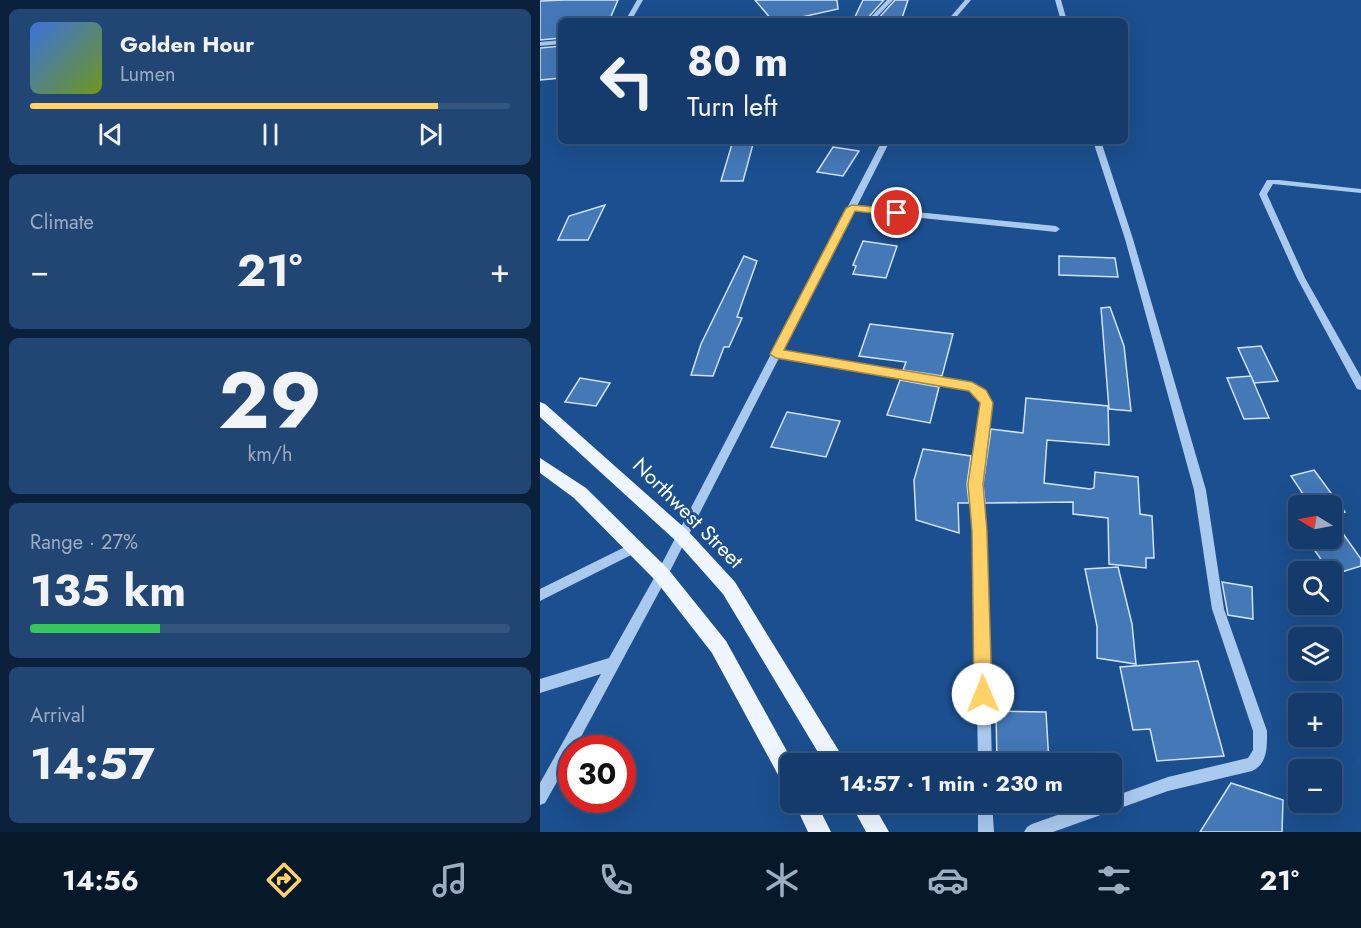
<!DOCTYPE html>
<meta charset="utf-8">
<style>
body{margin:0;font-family:Jost,sans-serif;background:#214673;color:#f1f3f6;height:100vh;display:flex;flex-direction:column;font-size:22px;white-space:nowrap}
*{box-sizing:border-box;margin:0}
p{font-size:20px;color:#9dadc1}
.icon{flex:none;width:33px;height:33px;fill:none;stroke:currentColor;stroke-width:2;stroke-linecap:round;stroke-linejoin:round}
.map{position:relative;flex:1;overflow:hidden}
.drawer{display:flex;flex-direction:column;gap:9px;padding:9px;background:#0b203b;width:540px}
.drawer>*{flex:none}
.guide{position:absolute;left:18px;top:18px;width:570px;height:126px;border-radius:9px;box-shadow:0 6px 24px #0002,0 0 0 2px #33557e;background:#143b6b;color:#f1f3f6;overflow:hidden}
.needle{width:39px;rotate:280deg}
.controls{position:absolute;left:748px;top:495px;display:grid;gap:12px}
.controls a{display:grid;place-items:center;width:54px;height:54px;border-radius:9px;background:#143b6b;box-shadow:0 6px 24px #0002,0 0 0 2px #33557e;font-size:30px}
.speed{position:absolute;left:18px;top:735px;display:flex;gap:12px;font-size:30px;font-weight:700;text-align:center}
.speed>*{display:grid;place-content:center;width:78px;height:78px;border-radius:50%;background:#143b6b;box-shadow:0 6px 24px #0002,0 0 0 2px #33557e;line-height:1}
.speed .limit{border:9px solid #d22;background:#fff;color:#111}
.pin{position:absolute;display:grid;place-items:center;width:51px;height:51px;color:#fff;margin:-26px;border:3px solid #fff;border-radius:50%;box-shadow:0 2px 6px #0007}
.me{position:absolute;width:66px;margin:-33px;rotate:359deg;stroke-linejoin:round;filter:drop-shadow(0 0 4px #0008)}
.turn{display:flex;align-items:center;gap:21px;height:126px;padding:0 30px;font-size:27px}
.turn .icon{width:78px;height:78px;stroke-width:2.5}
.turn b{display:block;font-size:42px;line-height:51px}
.big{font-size:45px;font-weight:700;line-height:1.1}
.drawer .widget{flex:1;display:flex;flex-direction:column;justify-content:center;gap:9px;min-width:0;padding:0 21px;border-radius:9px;background:#214673}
.drawer .dial{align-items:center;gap:0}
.dial b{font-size:78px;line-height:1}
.song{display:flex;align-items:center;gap:18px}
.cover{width:72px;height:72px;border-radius:9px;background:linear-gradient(135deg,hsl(220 70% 55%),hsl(80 70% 35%))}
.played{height:6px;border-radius:3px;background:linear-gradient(90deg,#ffd166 85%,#33557e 85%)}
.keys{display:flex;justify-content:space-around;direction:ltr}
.heat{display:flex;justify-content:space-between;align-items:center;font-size:33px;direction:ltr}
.charge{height:9px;border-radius:4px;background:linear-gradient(90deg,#34c759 27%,#33557e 0)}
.trip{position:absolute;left:240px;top:753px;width:342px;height:60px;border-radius:9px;background:#143b6b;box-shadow:0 6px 24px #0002,0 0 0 2px #33557e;font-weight:700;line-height:60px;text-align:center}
.tab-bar{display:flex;height:96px;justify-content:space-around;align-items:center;background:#08182b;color:#9dadc1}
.tab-bar .icon{width:42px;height:42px}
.tab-bar .on{color:#ffd166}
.tab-bar b{font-size:27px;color:#f1f3f6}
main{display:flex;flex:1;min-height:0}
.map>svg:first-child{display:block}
.building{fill:#4478b7;stroke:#cfe3fa;stroke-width:1.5}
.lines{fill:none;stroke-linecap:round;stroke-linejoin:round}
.minor{fill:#a9c9ee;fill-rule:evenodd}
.major{fill:#f0f6ff;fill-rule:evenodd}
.route{fill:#ffd166;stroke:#a68842;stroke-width:1.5}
.labels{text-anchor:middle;stroke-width:6;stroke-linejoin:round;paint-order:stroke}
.street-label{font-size:21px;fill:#fff;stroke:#1b4f8f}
</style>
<main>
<section class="drawer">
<div class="widget">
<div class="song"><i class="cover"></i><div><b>Golden Hour</b><p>Lumen</p></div></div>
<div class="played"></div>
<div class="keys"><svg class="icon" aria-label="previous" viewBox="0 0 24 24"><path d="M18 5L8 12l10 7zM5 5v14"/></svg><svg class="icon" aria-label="pause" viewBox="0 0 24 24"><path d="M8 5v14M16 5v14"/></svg><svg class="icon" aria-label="next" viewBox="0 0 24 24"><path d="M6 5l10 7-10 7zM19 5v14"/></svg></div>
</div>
<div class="widget"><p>Climate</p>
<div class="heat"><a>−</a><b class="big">21°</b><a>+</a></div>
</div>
<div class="widget dial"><b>29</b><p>km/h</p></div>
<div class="widget"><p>Range · 27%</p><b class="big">135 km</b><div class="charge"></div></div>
<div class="widget"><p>Arrival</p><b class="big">14:57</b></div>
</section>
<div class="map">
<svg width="821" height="832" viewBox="0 0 821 832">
<rect width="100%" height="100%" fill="#1b4f8f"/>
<g class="building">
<polygon points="25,0 78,0 69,21 21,21 21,38 0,40 0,1"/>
<polygon points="215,0 297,0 298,9 244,21 232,20"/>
<polygon points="323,0 344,0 325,21 313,21"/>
<polygon points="355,0 368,0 361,21 336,21"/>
<polygon points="21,46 21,78 0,80 0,48"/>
<polygon points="192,144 213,144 203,181 181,181"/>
<polygon points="293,147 319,151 303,176 277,172"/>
<polygon points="65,205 48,240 18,240 29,216"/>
<polygon points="323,241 357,246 346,278 313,274 316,266 313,265"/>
<polygon points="204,256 217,261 197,317 202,318 189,347 184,347 173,376 151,375 161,344"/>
<polygon points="519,256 575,258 578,277 519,275"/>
<polygon points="570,307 584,346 591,411 569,409 561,308"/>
<polygon points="330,324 413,334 402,376 363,370 366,362 319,356"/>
<polygon points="721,346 738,381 714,383 698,348"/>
<polygon points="711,376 729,418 704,419 687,378"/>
<polygon points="40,378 70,383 56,406 25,402"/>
<polygon points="360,380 399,387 390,423 347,415"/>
<polygon points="486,398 568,406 569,445 507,440 504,483 550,489 554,488 555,472 598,477 600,514 612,516 614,558 606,558 606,568 569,564 568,518 533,514 533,502 445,503 443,484 451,429 483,433"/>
<polygon points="247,412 300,421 286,457 231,447"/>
<polygon points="383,449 431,456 427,484 429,503 418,503 419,533 376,520 374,480"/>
<polygon points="774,470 805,512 792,516 792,506 771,506 751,476"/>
<polygon points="792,518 821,559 821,566 792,575 766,538 792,538"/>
<polygon points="578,567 592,624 596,664 557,658 557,626 545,569"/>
<polygon points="682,582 712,587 713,619 688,615"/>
<polygon points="658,661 684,756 617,761 610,729 593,730 580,667"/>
<polygon points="456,711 506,712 509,763 457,763"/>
<polygon points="691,783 743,800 742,832 660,832"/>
</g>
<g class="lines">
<g class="minor">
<polygon points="97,0 103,0 91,21 85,21"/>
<polygon points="347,0 353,0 333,21 327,21"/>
<polygon points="425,0 431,0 413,21 407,21"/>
<polygon points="515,0 521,0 527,21 521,21"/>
<polygon points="21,40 21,44 0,46 0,42"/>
<path d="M 342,141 L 350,141 L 317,206 L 516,226 L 520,229 L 516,232 L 314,211 L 242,352 L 432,383 C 443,387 447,393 452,403 L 441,484 L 446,531 L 452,764 L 438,764 L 434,531 L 429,484 L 442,403 L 438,396 L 430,390 L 239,358 L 126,579 L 35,748 L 32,748 L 32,755 L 5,803 L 0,805 L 0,783 L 61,674 L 0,693 L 0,679 L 69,658 L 118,571 Z"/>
<path d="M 553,141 L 561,141 L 593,239 L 666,490 L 684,609 L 727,731 C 727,746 728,764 712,771 L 628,791 L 513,832 L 484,832 L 487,827 L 492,824 L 554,802 L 572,802 L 572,797 L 628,777 L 708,758 L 713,750 L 713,731 L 672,609 L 654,490 L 585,239 Z"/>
<polygon points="727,180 739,180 821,189 821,193 733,184 727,194 765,278 821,377 821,390 817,389 757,278 719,194"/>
<polygon points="95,542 99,543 101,547 99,551 0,601 0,589"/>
<polygon points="438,802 452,802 454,832 438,832"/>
</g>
<g class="major">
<polygon points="0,402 5,404 148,531 195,582 307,764 285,764 183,594 136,541 0,417"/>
<polygon points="0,458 46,488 128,569 186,641 254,764 250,764 250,787 243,784 172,653 116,581 34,498 0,473"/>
<polygon points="254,802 276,802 291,832 268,832"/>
<polygon points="310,802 332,802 349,832 326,832"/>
</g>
</g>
<polygon class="route" points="312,205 357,209 362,213 357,216 315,211 244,350 432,382 446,390 453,403 443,484 447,531 452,694 449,700 443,703 437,700 434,694 432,531 428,484 440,403 429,391 236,358 230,354 306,208"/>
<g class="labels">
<g class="street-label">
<text transform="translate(148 513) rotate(45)" y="7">Northwest Street</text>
</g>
</g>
</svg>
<div class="controls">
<a><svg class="needle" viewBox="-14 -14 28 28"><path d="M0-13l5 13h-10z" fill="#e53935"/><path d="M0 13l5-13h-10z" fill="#9dadc1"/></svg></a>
<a><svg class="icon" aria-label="search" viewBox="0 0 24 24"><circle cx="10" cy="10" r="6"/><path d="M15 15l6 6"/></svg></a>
<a><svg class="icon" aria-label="layers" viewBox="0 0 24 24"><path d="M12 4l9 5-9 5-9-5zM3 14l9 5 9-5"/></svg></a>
<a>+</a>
<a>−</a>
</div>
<div class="speed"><div class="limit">30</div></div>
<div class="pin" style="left:357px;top:213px;background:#d93025"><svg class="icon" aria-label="arrive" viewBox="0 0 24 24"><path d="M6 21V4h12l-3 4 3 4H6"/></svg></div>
<svg class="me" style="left:443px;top:694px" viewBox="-20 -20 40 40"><circle r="19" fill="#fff"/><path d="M0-13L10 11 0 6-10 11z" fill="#ffd166"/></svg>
<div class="trip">14:57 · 1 min · 230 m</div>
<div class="guide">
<div class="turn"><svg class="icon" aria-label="left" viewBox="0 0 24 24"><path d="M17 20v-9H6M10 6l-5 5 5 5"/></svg><div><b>80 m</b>Turn left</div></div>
</div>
</div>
</main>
<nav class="tab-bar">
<b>14:56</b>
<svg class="icon on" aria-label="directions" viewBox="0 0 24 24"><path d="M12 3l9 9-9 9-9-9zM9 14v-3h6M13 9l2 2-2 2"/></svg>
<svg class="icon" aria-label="music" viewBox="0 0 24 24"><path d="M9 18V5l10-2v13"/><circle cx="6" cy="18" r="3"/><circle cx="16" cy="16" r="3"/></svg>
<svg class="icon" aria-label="phone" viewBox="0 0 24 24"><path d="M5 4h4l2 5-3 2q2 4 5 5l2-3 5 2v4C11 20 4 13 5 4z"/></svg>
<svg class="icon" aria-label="climate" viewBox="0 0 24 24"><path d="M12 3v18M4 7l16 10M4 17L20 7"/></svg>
<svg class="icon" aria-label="car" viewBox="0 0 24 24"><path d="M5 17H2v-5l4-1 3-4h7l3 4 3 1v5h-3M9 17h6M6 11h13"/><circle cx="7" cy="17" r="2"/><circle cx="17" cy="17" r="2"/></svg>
<svg class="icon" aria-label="filters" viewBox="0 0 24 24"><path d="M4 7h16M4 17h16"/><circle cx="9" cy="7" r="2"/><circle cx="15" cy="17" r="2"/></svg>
<b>21°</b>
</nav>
